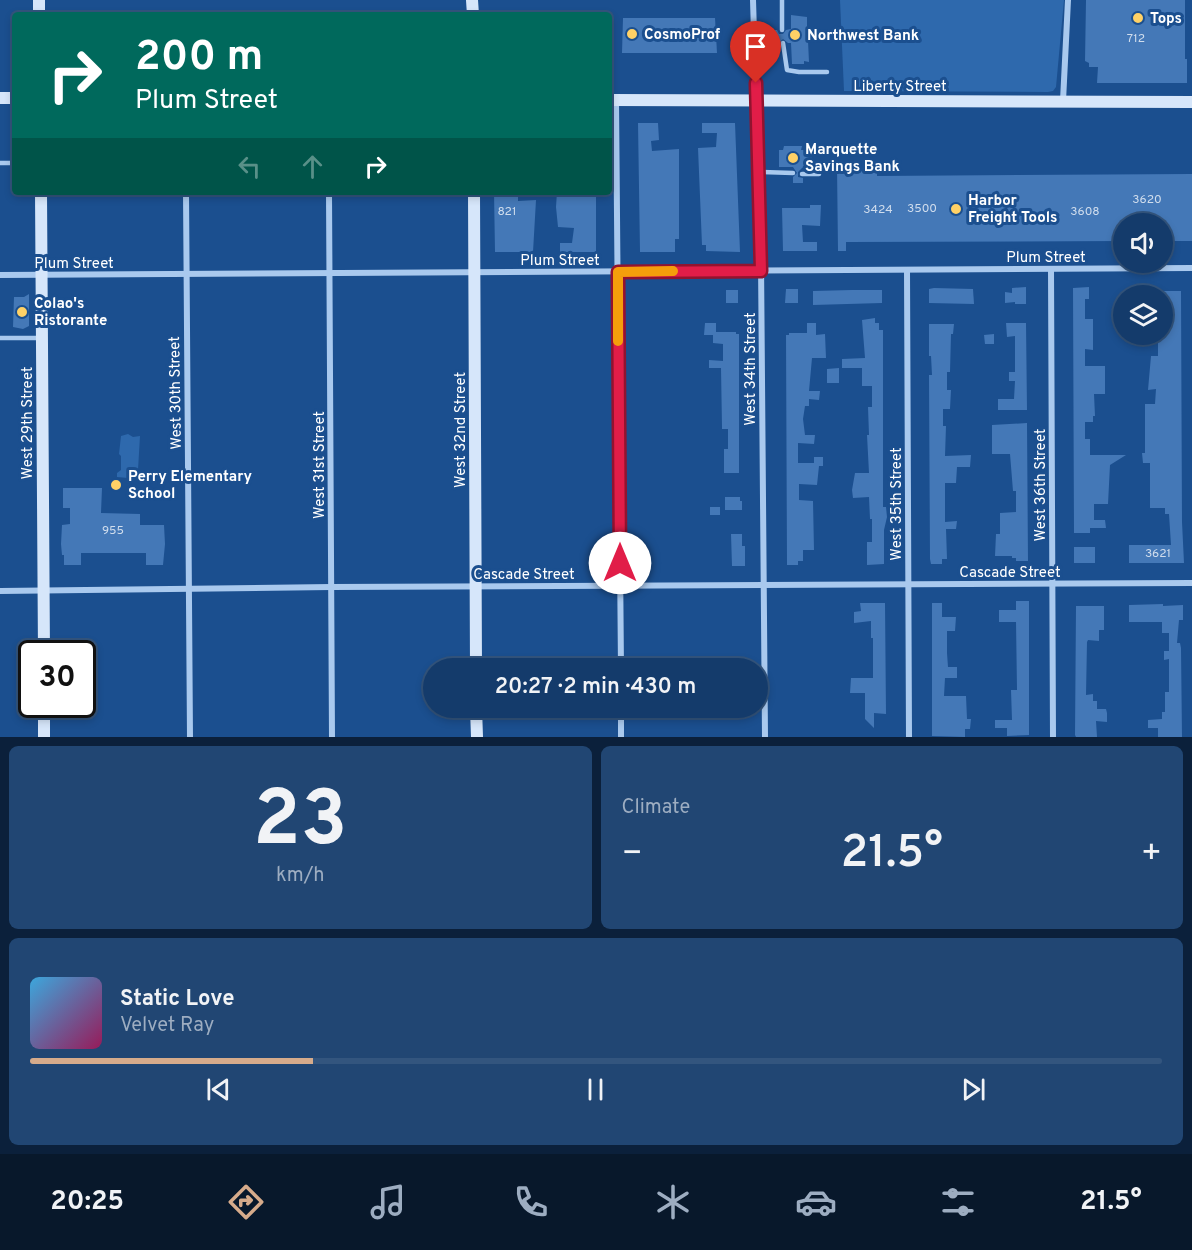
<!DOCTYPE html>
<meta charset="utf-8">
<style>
body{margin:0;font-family:Overpass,sans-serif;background:#214673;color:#f1f3f6;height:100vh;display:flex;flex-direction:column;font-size:22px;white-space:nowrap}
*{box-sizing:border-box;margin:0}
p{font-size:20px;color:#9dadc1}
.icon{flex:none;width:33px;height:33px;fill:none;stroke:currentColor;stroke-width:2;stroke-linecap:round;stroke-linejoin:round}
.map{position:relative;height:737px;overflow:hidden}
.details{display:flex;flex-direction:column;gap:9px;padding:9px;background:#0b203b;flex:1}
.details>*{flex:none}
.top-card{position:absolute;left:12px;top:12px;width:600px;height:183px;border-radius:6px;box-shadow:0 3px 9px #0003,0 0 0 2px #33557e;background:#00695c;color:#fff;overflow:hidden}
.fabs{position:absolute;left:1113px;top:213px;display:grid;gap:12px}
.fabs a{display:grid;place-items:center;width:60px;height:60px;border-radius:50%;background:#143b6b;box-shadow:0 3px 9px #0003,0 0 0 2px #33557e;font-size:30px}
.speed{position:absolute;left:18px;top:640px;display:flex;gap:12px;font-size:30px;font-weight:700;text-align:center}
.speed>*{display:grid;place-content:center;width:78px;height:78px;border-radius:50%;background:#143b6b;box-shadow:0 3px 9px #0003,0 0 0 2px #33557e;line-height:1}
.speed .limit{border:3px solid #111;border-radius:9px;background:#fff;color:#111}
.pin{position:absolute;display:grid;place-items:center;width:51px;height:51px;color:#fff;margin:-62px -26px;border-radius:50% 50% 50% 0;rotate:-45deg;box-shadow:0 0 6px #0007}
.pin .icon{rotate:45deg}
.me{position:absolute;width:66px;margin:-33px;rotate:0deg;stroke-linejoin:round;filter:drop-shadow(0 0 4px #0008)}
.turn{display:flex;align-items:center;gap:21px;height:126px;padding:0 24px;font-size:27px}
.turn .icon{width:78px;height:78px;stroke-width:2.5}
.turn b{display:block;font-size:42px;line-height:51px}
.lanes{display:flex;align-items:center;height:57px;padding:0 24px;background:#0003;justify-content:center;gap:30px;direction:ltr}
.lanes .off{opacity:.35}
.big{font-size:45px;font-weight:600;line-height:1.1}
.details .tile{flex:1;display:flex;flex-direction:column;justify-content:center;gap:9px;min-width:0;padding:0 21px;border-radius:9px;background:#214673}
.details .dial{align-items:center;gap:0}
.dial b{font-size:78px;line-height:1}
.song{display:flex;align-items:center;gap:18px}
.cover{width:72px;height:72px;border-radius:9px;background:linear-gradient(135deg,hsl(200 70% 55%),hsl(330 70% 35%))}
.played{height:6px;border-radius:3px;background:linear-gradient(90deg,#d6ab8b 25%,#33557e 25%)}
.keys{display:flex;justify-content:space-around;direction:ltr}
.heat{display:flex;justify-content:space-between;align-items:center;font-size:33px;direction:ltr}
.details .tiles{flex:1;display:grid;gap:9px;grid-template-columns:1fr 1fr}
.tile:last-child{grid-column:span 2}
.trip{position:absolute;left:423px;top:658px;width:345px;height:60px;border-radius:30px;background:#143b6b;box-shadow:0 3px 9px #0003,0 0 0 2px #33557e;font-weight:600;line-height:60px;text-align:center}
.tab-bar{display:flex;height:96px;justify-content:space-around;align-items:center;background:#08182b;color:#9dadc1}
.tab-bar .icon{width:42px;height:42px}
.tab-bar .current{color:#d6ab8b}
.tab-bar b{font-size:27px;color:#f1f3f6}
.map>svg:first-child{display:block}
.green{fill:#2e69ad}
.building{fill:#4478b7}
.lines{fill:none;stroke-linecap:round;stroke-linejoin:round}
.lane{stroke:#a9c9ee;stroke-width:4.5}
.street{stroke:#a9c9ee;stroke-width:6}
.secondary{stroke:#d6e6fa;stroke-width:12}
.route-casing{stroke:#92132f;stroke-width:15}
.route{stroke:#e11d48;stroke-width:10}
.slow{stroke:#f59e0b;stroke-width:10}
.poi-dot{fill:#ffd166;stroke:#1b4f8f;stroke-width:2}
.labels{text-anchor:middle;stroke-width:6;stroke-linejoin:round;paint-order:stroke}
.number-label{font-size:12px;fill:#d0dded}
.poi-label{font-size:15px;font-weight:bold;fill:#fff;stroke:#1b4f8f;text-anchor:start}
.street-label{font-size:15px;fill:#fff;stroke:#1b4f8f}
</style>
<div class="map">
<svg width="1192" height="737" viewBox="0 0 1192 737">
<rect width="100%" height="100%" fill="#1b4f8f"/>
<g class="green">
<polygon points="840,0 1064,0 1056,87 1053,91 1048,92 844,91"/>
<polygon points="128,434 133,437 140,436 138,470 141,473 138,473 140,477 139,479 117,477 117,473 121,470 121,456 119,454 121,436"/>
</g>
<g class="building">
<polygon points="1086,0 1185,0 1185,59 1187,59 1187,83 1097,83 1098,67 1089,67 1089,63 1085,61"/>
<polygon points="791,15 807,17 807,28 814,28 815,41 808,41 809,62 804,61 804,64 792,64 791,43 788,43 783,39 779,43 772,43 772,30 777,30 779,34 783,34 786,30 791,29"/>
<polygon points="623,18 715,18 717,53 622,53"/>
<polygon points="638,123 658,123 659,140 651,141 652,151 679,149 679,239 675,239 675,252 640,252"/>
<polygon points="702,123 735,123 740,252 706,251 706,245 702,245 698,148 716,147 717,133 702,133"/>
<polygon points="784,146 802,146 801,150 812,150 811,168 802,168 798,172 798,177 803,178 803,183 793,183 793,177 797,173 793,167 779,167 779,150 783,150"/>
<polygon points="837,167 877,167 877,176 1192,174 1192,241 1162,241 1162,224 1124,224 1124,241 846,242 846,251 838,251"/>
<polygon points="494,192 516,192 518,193 518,201 536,200 533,252 495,252"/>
<polygon points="557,192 596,192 596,252 560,252 560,243 572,243 574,228 558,227 556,207"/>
<polygon points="810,205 821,205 820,226 802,225 803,242 817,242 817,251 783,251 782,208 810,208"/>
<polygon points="1026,287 1026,304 1015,304 1015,302 1005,303 1005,292 1012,293 1012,288"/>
<polygon points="1089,287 1089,299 1085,299 1085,319 1093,319 1093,350 1085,349 1085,366 1105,366 1105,394 1094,394 1095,416 1093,416 1093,422 1085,422 1085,439 1090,439 1090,455 1126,455 1110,465 1108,504 1094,504 1094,520 1105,520 1106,528 1090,528 1090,533 1074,533 1073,288"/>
<polygon points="1148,287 1158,287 1159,296 1148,295"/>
<polygon points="934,288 973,289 974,304 929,303 929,289"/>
<polygon points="786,289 798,289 798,303 785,303"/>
<rect x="726" y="290" width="12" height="13"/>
<polygon points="852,290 882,290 882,303 813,305 813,291"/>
<polygon points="1163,291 1181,291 1182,522 1184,563 1129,563 1129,545 1171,545 1169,514 1165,514 1165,508 1150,508 1150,463 1143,463 1142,453 1145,453 1145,404 1155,404 1156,389 1148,390 1151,356 1158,356 1158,335 1168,335 1168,300 1163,300"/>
<polygon points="29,294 29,326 23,329 13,327 14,297 24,297"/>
<polygon points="875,318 875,323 879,323 879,330 883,330 883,507 886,507 887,517 884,530 884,564 867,565 867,542 872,542 872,519 870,519 869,497 853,498 852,490 855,473 869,473 867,435 869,435 868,407 872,407 872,386 862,386 862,368 842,368 842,359 865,358 862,320"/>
<polygon points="705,323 716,323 716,332 736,332 736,334 739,334 739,473 724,473 724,449 728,449 728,429 722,429 722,427 721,368 709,368 709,360 723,361 723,344 713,343 713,335 704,335"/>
<polygon points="807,323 816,323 816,335 825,334 826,358 812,358 809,391 820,391 819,400 809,399 809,406 805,406 803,419 805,435 815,435 814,444 798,443 798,463 814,463 814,457 823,457 823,466 819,466 817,485 799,484 799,500 813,501 814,550 803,550 803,561 798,561 798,565 787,565 786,335 789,335 789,333 807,333"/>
<polygon points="1006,323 1026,323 1027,410 998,410 998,399 1014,399 1015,381 1009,381 1009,372 1015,372 1015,336 1007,337"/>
<polygon points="929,324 954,324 953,334 951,334 950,372 947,372 947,390 951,390 950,409 943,409 943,426 946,426 945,456 971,455 970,467 957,467 956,483 945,483 945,522 957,521 956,529 946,529 947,559 942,559 942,564 931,564 930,559 929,375 932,375 931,356 929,356"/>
<polygon points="994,334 994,344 985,344 984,335"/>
<polygon points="839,368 839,383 827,383 827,369"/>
<polygon points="1027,423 1028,561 1016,561 1016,558 1012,558 1012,556 995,556 996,534 1000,534 1000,513 1016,512 1016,491 1013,491 1010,454 992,454 992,425"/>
<polygon points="63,488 102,488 101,513 140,514 140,525 164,525 165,544 163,565 146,565 146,553 81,553 81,565 64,565 64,555 62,555 61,544 62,525 70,524 70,508 63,508"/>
<polygon points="725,497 740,497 740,501 742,501 742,510 725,510"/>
<rect x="710" y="507" width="10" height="8"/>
<polygon points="731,534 742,534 742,546 745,546 745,566 732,566"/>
<rect x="1074" y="547" width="21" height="16"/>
<polygon points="1016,601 1029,601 1029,735 1007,736 1007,728 995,728 995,720 1012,720 1011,690 1017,690 1016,622 999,622 999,610 1016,610"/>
<polygon points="860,603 885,603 886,714 874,713 874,728 865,719 865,693 850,693 851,678 873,678 873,638 871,638 871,621 854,623 854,612 861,611"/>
<polygon points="932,603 942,603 942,617 956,617 955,631 947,631 947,653 948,667 957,667 957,678 945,678 944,696 966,696 967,719 971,719 970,729 965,729 965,737 932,736"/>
<polygon points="1163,604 1163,606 1183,605 1183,620 1179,620 1177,643 1180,643 1181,648 1182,737 1158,737 1158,728 1148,728 1148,720 1162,719 1162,712 1165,712 1165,692 1169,692 1169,659 1164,660 1164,651 1169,651 1169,633 1162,633 1162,622 1129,622 1129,605"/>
<polygon points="1076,606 1104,606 1104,630 1099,630 1099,641 1088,640 1087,642 1086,695 1093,694 1093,701 1097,701 1097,709 1106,709 1107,713 1107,722 1096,721 1097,737 1076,737 1075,735"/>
</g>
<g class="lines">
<g class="lane">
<polyline points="782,0 782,30"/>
<polyline points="783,43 787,70 799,72 827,72"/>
<polyline points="0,163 15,163"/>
<polyline points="759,172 793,173"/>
<polyline points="802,174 819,174"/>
<polyline points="0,338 39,338"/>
</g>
<g class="street">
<polyline points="753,0 761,261 765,737"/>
<polyline points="616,100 621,669"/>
<polyline points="1063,101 1068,0"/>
<polyline points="186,192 190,737"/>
<polyline points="329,192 332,737"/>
<polyline points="1051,269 1053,737"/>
<polyline points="907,270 909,737"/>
<polyline points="0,275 1192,268"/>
<polyline points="0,591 331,587 1192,583"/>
<polyline points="621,708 621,737"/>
</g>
<g class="secondary">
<polyline points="39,0 39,15"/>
<polyline points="472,0 473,15"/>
<polyline points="0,98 15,98"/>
<polyline points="609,100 1192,102"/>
<polyline points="41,192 44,654"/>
<polyline points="474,192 476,669"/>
<polyline points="44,705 44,737"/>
<polyline points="476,708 477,737"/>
</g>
</g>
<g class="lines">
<defs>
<polyline id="route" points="620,563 618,272 761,271 756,83"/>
</defs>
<use href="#route" class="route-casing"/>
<use href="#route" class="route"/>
<polyline class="slow" points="618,341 618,272 673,271"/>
</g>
<g class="poi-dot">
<circle cx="1138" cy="18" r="6"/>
<circle cx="632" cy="34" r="6"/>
<circle cx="795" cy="35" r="6"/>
<circle cx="793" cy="158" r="6"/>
<circle cx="956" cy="209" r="6"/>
<circle cx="22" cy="312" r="6"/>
<circle cx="116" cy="485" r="6"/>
</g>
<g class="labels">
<g class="number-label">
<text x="1136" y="42">712</text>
<text x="1147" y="203">3620</text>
<text x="922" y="212">3500</text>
<text x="878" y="213">3424</text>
<text x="507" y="215">821</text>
<text x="1085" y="215">3608</text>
<text x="113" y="534">955</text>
<text x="1158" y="557">3621</text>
</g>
<g class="poi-label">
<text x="1150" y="23">Tops</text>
<text x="644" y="39">CosmoProf</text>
<text x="807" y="40">Northwest Bank</text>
<text x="805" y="154">Marquette<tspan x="805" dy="17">Savings Bank</tspan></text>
<text x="968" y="205">Harbor<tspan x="968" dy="17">Freight Tools</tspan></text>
<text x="34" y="308">Colao's<tspan x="34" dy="17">Ristorante</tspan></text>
<text x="128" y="481">Perry Elementary<tspan x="128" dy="17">School</tspan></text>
</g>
<g class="street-label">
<text x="900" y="91">Liberty Street</text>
<text x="1046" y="262">Plum Street</text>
<text x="560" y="265">Plum Street</text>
<text x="74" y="268">Plum Street</text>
<text transform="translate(750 369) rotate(-90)" y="5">West 34th Street</text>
<text transform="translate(175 393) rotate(-91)" y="5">West 30th Street</text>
<text transform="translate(27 423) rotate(-90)" y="5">West 29th Street</text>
<text transform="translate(460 430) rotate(-90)" y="5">West 32nd Street</text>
<text transform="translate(319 465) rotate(-90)" y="5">West 31st Street</text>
<text transform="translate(1040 485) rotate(-90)" y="5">West 36th Street</text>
<text transform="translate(896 504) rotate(-90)" y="5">West 35th Street</text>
<text x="1010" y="577">Cascade Street</text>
<text x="524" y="579">Cascade Street</text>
</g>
</g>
</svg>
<div class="fabs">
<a><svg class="icon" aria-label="sound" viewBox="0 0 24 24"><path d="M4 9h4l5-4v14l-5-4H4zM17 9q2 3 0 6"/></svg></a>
<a><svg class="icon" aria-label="layers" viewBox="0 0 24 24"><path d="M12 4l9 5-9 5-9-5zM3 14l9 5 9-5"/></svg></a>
</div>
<div class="speed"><div class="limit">30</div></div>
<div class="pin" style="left:756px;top:83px;background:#d93025"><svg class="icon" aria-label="arrive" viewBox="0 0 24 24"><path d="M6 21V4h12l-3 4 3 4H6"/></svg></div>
<svg class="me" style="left:620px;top:563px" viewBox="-20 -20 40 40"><circle r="19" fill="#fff"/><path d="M0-13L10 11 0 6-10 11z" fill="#e11d48"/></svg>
<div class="trip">20:27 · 2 min · 430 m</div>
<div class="top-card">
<div class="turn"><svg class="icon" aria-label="right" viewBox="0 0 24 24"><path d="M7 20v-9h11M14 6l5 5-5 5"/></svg><div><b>200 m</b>Plum Street</div></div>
<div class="lanes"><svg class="icon off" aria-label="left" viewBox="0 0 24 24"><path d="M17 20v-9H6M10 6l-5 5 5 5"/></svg><svg class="icon off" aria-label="ahead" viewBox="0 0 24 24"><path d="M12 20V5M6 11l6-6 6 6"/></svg><svg class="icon" aria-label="right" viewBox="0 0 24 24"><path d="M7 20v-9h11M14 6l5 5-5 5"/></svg></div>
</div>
</div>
<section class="details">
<div class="tiles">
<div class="tile dial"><b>23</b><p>km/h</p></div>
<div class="tile"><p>Climate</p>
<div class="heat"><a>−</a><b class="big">21.5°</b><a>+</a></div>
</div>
<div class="tile">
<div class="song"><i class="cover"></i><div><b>Static Love</b><p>Velvet Ray</p></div></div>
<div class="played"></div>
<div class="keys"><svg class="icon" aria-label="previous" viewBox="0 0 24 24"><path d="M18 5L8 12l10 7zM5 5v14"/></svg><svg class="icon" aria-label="pause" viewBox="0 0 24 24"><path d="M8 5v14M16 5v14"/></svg><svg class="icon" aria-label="next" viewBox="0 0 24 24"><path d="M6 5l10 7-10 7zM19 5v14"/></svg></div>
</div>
</div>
</section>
<nav class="tab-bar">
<b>20:25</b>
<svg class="icon current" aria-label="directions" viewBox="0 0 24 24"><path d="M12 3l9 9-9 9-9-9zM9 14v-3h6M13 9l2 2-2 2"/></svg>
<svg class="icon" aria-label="music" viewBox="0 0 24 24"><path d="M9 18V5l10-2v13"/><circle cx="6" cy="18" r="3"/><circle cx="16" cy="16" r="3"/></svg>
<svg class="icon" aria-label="phone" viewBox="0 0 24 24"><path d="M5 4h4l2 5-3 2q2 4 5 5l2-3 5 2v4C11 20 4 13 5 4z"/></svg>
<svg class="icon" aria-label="climate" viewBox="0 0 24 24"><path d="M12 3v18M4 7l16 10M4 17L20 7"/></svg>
<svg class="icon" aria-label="car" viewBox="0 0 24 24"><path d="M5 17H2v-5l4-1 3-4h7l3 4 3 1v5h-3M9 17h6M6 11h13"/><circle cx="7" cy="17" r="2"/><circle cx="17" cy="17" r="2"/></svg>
<svg class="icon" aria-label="filters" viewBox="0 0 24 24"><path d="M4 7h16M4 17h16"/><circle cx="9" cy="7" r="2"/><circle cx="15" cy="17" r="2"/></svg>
<b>21.5°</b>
</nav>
